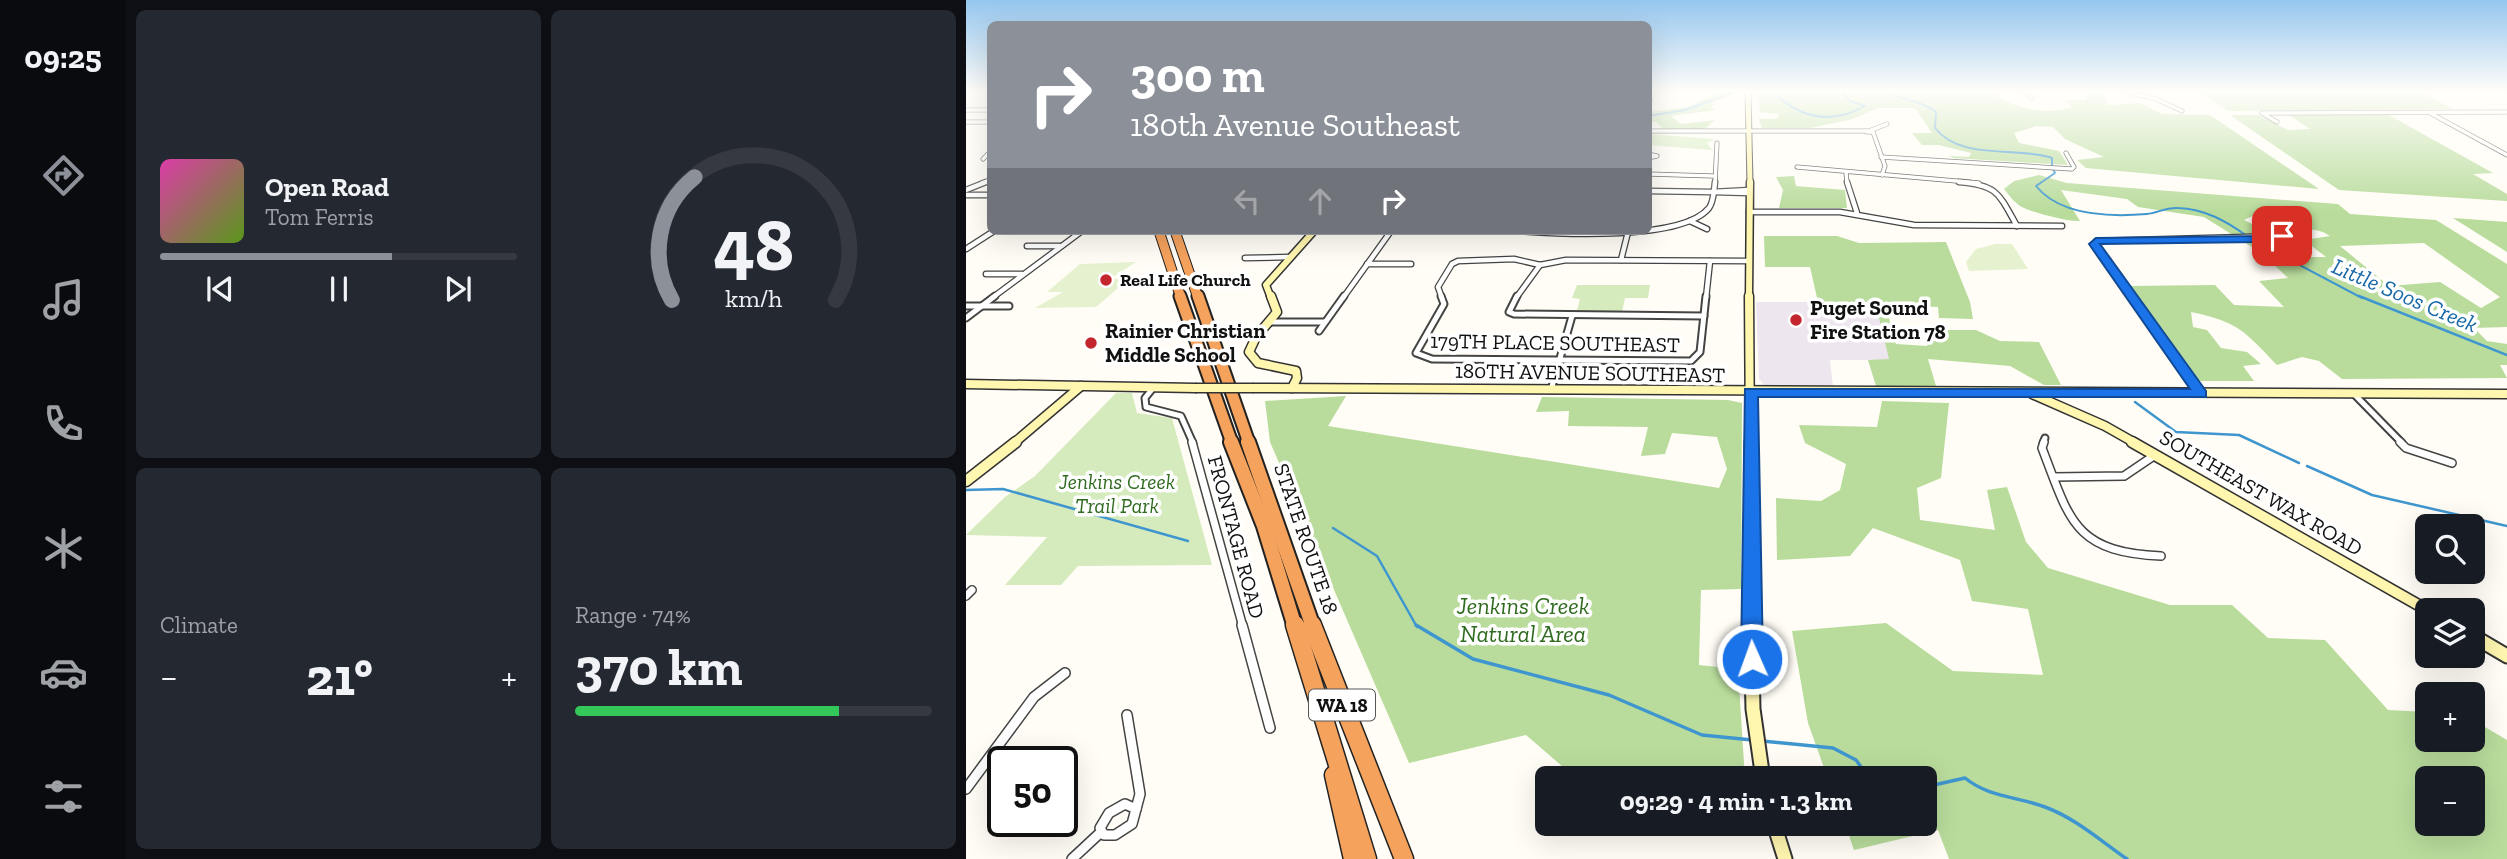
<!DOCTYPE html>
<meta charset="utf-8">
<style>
body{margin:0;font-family:"Zilla Slab",serif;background:#242831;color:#f1f3f6;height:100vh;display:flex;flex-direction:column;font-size:26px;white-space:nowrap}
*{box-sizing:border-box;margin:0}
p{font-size:23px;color:#9ea1a6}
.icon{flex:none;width:38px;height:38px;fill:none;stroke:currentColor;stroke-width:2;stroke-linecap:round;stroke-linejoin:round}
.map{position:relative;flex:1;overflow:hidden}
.side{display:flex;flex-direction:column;gap:10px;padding:10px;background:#0d0f14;width:840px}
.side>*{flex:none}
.guide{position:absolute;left:21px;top:21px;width:665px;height:214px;border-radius:10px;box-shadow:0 7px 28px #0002;background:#8c9099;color:#fff;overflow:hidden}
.fabs{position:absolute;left:1449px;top:514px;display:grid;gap:14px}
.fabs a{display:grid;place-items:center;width:70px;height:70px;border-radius:10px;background:#171b24;box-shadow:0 7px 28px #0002;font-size:35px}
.speed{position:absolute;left:21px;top:746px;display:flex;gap:14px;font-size:35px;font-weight:700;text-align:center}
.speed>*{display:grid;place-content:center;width:91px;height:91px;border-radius:50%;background:#171b24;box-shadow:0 7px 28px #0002;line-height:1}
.speed .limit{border:4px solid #111;border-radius:10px;background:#fff;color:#111}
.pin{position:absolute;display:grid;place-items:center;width:60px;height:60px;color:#fff;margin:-30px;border-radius:14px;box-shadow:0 4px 10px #0006}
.me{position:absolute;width:77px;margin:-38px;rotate:358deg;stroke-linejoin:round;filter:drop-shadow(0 0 5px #0008)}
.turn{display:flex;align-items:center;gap:24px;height:147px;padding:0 28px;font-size:32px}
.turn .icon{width:91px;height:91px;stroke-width:2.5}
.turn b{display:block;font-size:49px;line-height:60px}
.lanes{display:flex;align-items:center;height:66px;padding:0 28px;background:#0003;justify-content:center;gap:35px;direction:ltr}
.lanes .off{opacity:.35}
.big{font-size:52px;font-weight:700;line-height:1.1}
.side .card{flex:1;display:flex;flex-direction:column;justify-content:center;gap:10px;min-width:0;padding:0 24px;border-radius:10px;background:#242831}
.side .dial{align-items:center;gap:0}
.dial svg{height:182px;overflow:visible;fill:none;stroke:#363941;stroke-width:7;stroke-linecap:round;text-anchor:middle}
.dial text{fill:#f1f3f6;stroke:none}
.song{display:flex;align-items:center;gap:21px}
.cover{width:84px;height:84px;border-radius:10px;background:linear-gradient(135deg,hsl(320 70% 55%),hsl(90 70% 35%))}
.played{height:7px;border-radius:4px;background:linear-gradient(90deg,#8c9099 65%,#363941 65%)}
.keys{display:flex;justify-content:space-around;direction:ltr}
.heat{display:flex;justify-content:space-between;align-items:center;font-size:38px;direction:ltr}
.charge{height:10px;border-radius:5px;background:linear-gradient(90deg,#34c759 74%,#363941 0)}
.side .tiles{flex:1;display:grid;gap:10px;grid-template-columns:repeat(2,1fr)}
.trip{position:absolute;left:569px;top:766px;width:402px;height:70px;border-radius:10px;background:#171b24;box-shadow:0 7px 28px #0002;font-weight:700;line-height:70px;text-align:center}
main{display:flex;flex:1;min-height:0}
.menu{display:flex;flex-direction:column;width:126px;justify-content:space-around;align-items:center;background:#090b0e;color:#9ea1a6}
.menu .icon{width:49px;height:49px}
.menu .current{color:#8c9099}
.menu b{font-size:32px;color:#f1f3f6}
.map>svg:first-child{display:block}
.industrial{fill:#eee6ef}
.green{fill:#d5ebbd}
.forest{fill:#b9dc9c;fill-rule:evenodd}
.pitch{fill:#e6f2cf}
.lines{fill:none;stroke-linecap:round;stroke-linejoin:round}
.stream-far2{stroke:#3f96cf;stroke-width:2}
.stream-far1{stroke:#3f96cf;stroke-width:2.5}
.stream{stroke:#3f96cf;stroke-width:3.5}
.street-far4-casing{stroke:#444;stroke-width:5}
.street-far3-casing{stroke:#444;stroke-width:7}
.street-far2-casing{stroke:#444;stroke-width:9}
.street-far1-casing{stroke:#444;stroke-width:10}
.street-casing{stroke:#444;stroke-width:12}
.secondary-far4-casing{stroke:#333;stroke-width:7}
.secondary-far3-casing{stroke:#333;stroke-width:9}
.secondary-far2-casing{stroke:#333;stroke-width:11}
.secondary-far1-casing{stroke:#333;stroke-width:13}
.secondary-casing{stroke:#333;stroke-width:17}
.highway-far3-casing{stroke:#222;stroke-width:11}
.highway-far2-casing{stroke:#222;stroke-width:15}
.highway-far1-casing{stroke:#222;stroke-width:18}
.highway-casing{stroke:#222;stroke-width:21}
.street-far4{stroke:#fff;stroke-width:3.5}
.street-far3{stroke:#fff;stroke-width:4.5}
.street-far2{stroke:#fff;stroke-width:5}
.street-far1{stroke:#fff;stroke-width:7}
.street{stroke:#fff;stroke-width:9}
.secondary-far4{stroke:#fff6b0;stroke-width:5}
.secondary-far3{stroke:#fff6b0;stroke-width:6}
.secondary-far2{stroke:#fff6b0;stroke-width:8}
.secondary-far1{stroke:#fff6b0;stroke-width:10}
.secondary{stroke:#fff6b0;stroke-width:13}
.highway-far3{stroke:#f5a25d;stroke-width:9}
.highway-far2{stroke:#f5a25d;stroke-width:11}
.highway-far1{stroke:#f5a25d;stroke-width:14}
.highway{stroke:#f5a25d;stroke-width:18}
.secondary-bridge-casing{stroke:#333;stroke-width:11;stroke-linecap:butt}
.secondary-bridge{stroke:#fff6b0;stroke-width:8}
.route{fill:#1a73e8;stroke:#114b97;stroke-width:2}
.poi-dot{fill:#c4262e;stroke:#fff;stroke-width:2.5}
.labels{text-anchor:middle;stroke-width:7;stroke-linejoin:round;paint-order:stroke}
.far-poi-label{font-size:18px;font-weight:bold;fill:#111;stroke:#fff;text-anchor:start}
.shield{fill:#fff;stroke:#585858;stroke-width:2}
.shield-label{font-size:19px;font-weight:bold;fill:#111}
.poi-label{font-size:21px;font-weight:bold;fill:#111;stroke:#fff;text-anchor:start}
.street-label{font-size:21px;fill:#111;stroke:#fff}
.park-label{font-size:21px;font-style:italic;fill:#2f6b1f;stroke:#fff}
.water-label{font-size:23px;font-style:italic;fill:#1768a6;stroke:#fff}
.near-park-label{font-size:24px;font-style:italic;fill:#2f6b1f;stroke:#fff}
</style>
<main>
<nav class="menu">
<b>09:25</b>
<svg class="icon current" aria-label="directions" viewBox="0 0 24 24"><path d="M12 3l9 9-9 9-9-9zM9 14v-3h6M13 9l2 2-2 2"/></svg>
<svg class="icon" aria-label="music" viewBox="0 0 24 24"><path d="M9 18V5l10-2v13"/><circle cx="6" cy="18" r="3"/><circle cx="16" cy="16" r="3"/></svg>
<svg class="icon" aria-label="phone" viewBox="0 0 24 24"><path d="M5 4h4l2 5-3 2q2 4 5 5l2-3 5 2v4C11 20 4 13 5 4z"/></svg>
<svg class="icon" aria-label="climate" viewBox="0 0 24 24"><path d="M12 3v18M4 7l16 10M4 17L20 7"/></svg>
<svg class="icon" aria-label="car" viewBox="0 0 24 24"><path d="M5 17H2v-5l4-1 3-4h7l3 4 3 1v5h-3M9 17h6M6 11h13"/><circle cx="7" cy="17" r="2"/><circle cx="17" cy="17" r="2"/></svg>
<svg class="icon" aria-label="filters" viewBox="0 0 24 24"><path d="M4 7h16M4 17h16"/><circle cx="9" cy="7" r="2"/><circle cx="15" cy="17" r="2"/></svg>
</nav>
<section class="side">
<div class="tiles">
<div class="card">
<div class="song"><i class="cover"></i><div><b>Open Road</b><p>Tom Ferris</p></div></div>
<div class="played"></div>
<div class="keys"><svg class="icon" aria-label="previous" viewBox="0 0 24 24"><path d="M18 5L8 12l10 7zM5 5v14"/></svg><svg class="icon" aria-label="pause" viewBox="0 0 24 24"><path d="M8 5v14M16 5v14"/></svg><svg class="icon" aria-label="next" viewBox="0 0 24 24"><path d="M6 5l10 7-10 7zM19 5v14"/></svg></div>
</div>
<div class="card dial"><svg viewBox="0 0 100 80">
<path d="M14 69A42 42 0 1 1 86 69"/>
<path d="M14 69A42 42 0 0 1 24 15" stroke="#8c9099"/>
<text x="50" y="56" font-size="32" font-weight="700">48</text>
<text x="50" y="72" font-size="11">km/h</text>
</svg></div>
<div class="card"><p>Climate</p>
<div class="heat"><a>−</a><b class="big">21°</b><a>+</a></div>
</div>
<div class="card"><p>Range · 74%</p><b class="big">370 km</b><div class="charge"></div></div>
</div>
</section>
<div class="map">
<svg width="1541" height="859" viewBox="0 0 1541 859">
<rect width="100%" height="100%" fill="#fffdf5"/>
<polygon class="industrial" points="790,302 909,302 924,360 864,360 867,387 798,385 793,379"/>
<g class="green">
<polygon points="683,134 748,139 748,140 741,143 746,150 683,145"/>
<polygon points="611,285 684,285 682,298 659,298 656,312 610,314 614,299 606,298"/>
<polygon points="150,393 166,393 171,413 206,418 246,565 112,566 95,585 39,585 81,537 0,535 39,497 69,476"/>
</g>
<g class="forest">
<polygon points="754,92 769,93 747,102 746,108 750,110 705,116 715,124 749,120 739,129 697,129 690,122 683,122 683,112 721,107"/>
<path d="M 1122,92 L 1135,92 L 1143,105 L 1174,103 L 1196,114 L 1244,115 L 1353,189 L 1120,168 L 1111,160 L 1138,157 L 1099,139 L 1087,127 L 1070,126 L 1048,133 L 1053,143 L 1093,151 L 1102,165 L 987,158 L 983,156 L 1003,157 L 1005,153 L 973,145 L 956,145 L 946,133 L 966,133 L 949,108 L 912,108 L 887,119 L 844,128 L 796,128 L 793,119 L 810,119 L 814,114 L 794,112 L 792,94 L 1028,94 C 1052,110 1077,114 1106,108 L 1100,100 L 1120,100 Z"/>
<polygon points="1234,92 1453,92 1488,109 1262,111"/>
<polygon points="1421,114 1527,173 1507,174 1541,194 1541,201 1373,190 1264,115 1292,115 1322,130 1344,129 1323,115"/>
<path d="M 1073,175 L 1101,183 L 1372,204 L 1384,214 L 1470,220 L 1541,264 L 1541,327 L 1508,328 L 1521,341 L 1541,344 L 1541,365 L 1534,365 L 1541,378 L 1376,379 L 1353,361 L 1336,357 L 1311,365 C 1278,331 1273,322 1225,312 L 1227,327 L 1241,330 L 1255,348 L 1281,352 L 1295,364 L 1277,366 L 1288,381 L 1232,381 L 1163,286 L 1249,285 L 1268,305 L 1318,307 L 1293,281 L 1322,278 L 1297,254 L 1238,217 L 1172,207 L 1161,199 L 1095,190 L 1114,221 C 1102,222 1064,212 1054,206 C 1048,202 1042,194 1038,189 L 1048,181 ZM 1298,211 L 1310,216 L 1305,219 C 1325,235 1344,223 1364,236 L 1338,240 L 1360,257 L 1339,257 L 1323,242 L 1278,220 ZM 1458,243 L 1534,297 L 1515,308 L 1474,282 L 1423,286 L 1374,246 Z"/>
<polygon points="828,176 830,186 879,190 881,208 813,208 817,190 810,177"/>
<polygon points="1487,218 1541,222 1541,252"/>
<polygon points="798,236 871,236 893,243 980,242 1004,302 1007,319 973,318 972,307 951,306 921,311 930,344 961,346 967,330 1010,330 1034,341 1073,342 1095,385 1078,385 1044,366 962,359 970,386 910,386 902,360 923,359 909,302 852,302 844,267 799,267"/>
<polygon points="380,396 362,426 753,488 761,469 751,437 706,433 699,454 675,456 682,427 602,426 603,411 570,412 576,397 762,400 776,403 775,589 735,590 733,665 772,669 779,779 611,779 560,735 443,763 304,442 299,401"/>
<path d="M 916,401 L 983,403 L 975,478 L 951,488 L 954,520 L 1029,530 L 1021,490 L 1041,487 L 1060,542 L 1082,568 L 1204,605 L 1266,605 L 1302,638 L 1359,640 L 1422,710 L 1461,712 L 1461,740 L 1507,740 L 1507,720 L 1541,740 L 1541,859 L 983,859 L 972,830 L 888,850 L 879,824 L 959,824 L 959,779 L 862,779 L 842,723 L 826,631 L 920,623 L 987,671 L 1077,675 L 1062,609 L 1006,601 L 994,560 L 907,528 L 884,556 L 811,560 L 810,498 L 855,501 L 874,490 L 880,464 L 839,443 L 833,425 L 911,427 ZM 1461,779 L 1507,779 L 1507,824 L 1461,824 Z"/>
</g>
<g class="pitch">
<polygon points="1029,244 1046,244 1062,269 1003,271 1000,262 1010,249"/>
<polygon points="170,262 144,279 164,278 130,307 69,308 97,292 81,292 114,264"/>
</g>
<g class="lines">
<g class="stream-far2">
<path d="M 807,92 C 835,119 865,125 899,106 L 884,101 L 876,92"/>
<path d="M 917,92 C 934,99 956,101 970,112 L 969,128 C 995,161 1050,146 1086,158 L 1086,166"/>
<polyline points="682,116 719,110 769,92"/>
<path d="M 1087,169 L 1089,173 L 1070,186 C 1094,216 1145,217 1181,214 C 1191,213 1201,207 1212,208 C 1239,209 1260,221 1281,236"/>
<polyline points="1288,241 1396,298"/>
</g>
<g class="stream-far1">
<polyline points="1393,296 1541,355"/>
<polyline points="1169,402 1210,432 1273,435 1333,463"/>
<polyline points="1341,466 1406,495 1541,526"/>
<polyline points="0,490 37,489 222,541"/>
<polyline points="367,528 411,556 451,627"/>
</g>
<g class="stream">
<polyline points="450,625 507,659 643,695 736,735 786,740"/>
<polyline points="796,741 867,748 890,760 898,771 932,779"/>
<path d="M 959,787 L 999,778 C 1024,798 1050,796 1079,807 C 1109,818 1135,841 1161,859"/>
</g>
<defs>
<g id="street-far4">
<polyline points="1058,92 1066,98"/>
<polyline points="1161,92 1190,99 1216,111"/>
<polyline points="682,105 688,92"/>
<polyline points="0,110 24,110"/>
<polyline points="1464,113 1541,155"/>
<polyline points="0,122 24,122"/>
<polyline points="1311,122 1296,113 1541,112"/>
<polyline points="682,131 903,131 921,124"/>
<polyline points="901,132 907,132 919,166 916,175"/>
<polyline points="682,154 691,156 682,158"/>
<polyline points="915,157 1106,169 1108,167 1100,153"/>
<polyline points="17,159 24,152"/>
<polyline points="831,167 1013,183"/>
<polyline points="880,172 881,183"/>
<polyline points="682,174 747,176"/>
<polyline points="16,183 24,180"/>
<polyline points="749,183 751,143"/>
</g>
<g id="street-far3">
<polyline points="881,182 891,213"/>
<path d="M 993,182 C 1032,185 1033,194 1051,226"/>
<polyline points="0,190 20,182"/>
<polyline points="784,190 746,192 784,193"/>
<polyline points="682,191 746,192"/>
<polyline points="0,195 24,195"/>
<polyline points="783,212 874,212 948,225 1096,226"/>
<polyline points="724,221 741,229"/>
<path d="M 552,231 C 593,234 716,241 743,208 C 748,201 748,190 749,182"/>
<polyline points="61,246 94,246"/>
<polyline points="0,249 28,231"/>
<polyline points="279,258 324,257"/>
<polyline points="655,260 662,232"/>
<polyline points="401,264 445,264"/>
<polyline points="20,274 56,274"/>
<polyline points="26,298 116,231"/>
<polyline points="377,298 425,231"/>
<polyline points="476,298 472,287 486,264 492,261 548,259 574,265 600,260 783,261"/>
<polyline points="550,298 574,265"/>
<polyline points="740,298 744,261"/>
<polyline points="1167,298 1129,244 1130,241 1316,236"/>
</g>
<g id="street-far2">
<polyline points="475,296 478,304 450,353 466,359 725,361 734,352 740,296"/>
<polyline points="551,296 543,312 548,314 738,316"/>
<polyline points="1166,296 1234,393"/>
<polyline points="0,306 43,306"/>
<polyline points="0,318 29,296"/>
<polyline points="304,322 358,322"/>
<polyline points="353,331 378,296"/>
<polyline points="188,387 179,398 180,407 215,416 227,443"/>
<polyline points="585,390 606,316"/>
<polyline points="1389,395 1436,443"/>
<polyline points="1077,443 1079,438"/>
</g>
<g id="street-far1">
<polyline points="226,442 277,627"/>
<path d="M 1078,442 L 1076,448 C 1104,521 1108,552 1195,556"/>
<polyline points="1434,442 1440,448 1486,463"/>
<polyline points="1088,477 1158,476 1189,455"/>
<polyline points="0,596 6,590"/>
</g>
<g id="street">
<polyline points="276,625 304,728"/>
<polyline points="161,715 174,794 170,809"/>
<polyline points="0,789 68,697 99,673"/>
<polygon points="159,804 170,809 166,824 149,835 138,835 134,828 143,813"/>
<polyline points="106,859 135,832"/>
</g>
<polyline id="secondary-far4" points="782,92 784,183"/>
<g id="secondary-far3">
<polyline points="305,298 300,285 348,231"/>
<polyline points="783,298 784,182"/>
</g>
<g id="secondary-far2">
<polyline points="305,296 311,312 290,337 283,352 292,363 330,371 331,378 326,388"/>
<polyline points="783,296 784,443"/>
<polyline points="0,384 229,388"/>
<polyline points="288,388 1541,394"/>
<polyline points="1066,394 1139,426 1169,443"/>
<polyline points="48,443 115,386"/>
</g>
<g id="secondary-far1">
<polyline points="784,442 785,627"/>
<polyline points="1166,442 1463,611"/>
<polyline points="0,481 50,442"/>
</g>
<g id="secondary">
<polyline points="785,625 787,709 797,779"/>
<polyline points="1507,636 1541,656"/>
<polyline points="808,824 819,859"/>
</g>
<g id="highway-far3">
<polyline points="193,231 215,298"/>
<polyline points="209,231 232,298"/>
</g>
<g id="highway-far2">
<polyline points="214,296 266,443"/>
<polyline points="232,296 283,443"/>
</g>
<g id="highway-far1">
<polyline points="265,442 298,526 329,627"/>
<polyline points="282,442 347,627"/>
</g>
<g id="highway">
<polyline points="329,625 401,859"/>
<polyline points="346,625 438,859"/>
<polyline points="368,775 387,859"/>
</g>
</defs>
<use href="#street-far4" class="street-far4-casing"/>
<use href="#street-far3" class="street-far3-casing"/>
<use href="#street-far2" class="street-far2-casing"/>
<use href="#street-far1" class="street-far1-casing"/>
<use href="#street" class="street-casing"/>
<use href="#secondary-far4" class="secondary-far4-casing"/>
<use href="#secondary-far3" class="secondary-far3-casing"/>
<use href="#secondary-far2" class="secondary-far2-casing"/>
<use href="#secondary-far1" class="secondary-far1-casing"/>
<use href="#secondary" class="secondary-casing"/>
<use href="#highway-far3" class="highway-far3-casing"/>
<use href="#highway-far2" class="highway-far2-casing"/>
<use href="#highway-far1" class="highway-far1-casing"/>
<use href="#highway" class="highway-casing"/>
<use href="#street-far4" class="street-far4"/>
<use href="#street-far3" class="street-far3"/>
<use href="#street-far2" class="street-far2"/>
<use href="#street-far1" class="street-far1"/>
<use href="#street" class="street"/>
<use href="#secondary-far4" class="secondary-far4"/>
<use href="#secondary-far3" class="secondary-far3"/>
<use href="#secondary-far2" class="secondary-far2"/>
<use href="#secondary-far1" class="secondary-far1"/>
<use href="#secondary" class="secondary"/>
<use href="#highway-far3" class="highway-far3"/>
<use href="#highway-far2" class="highway-far2"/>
<use href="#highway-far1" class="highway-far1"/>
<use href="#highway" class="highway"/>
<defs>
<polyline id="secondary-bridge" points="229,388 288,388"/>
</defs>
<use href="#secondary-bridge" class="secondary-bridge-casing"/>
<use href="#secondary-bridge" class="secondary-bridge"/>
</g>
<linearGradient id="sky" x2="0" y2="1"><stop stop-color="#95c6ee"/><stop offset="0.43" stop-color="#fffefa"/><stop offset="1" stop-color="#fffefa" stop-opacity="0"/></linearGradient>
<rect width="1541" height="212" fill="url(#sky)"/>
<polygon class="route" points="1316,232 1320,233 1320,238 1293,242 1134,244 1240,391 1240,397 792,397 797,659 794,666 786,668 779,666 775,659 779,389 1224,389 1123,244 1130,238 1293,236"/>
<g class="poi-dot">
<circle cx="140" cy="280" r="7"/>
<circle cx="830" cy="320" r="7"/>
<circle cx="125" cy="343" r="7"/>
</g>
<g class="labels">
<g class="far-poi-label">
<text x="154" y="286">Real Life Church</text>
</g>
<rect class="shield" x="343" y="689.5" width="66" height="31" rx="5"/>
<g class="shield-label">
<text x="376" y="712">WA 18</text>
</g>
<g class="poi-label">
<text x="844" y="315">Puget Sound<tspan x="844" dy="24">Fire Station 78</tspan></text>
<text x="139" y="338">Rainier Christian<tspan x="139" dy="24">Middle School</tspan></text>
</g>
<g class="street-label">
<text transform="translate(589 343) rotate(1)" y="7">179TH PLACE SOUTHEAST</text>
<text transform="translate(624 373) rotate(1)" y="7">180TH AVENUE SOUTHEAST</text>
<text transform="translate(1295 493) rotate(30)" y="7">SOUTHEAST WAX ROAD</text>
<text transform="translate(270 537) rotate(75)" y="7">FRONTAGE ROAD</text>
<text transform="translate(340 539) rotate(71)" y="7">STATE ROUTE 18</text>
</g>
<g class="park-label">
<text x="151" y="489">Jenkins Creek<tspan x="151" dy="24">Trail Park</tspan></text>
</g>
<g class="water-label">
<text transform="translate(1439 295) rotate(23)" y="8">Little Soos Creek</text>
</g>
<g class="near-park-label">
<text x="557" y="614">Jenkins Creek<tspan x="557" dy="28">Natural Area</tspan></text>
</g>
</g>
</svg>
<div class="fabs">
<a><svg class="icon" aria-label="search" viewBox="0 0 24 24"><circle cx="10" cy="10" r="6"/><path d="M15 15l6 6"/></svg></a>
<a><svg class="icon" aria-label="layers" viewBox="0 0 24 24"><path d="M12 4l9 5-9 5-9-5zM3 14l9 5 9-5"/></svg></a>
<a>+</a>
<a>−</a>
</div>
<div class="speed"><div class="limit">50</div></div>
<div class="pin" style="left:1316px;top:236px;background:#d93025"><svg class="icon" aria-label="arrive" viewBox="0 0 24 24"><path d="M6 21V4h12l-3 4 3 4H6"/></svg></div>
<svg class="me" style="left:786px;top:659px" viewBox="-20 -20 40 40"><circle r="17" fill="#1a73e8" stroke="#fff" stroke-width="3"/><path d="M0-11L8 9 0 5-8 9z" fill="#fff"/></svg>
<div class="trip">09:29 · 4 min · 1.3 km</div>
<div class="guide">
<div class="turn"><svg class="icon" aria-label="right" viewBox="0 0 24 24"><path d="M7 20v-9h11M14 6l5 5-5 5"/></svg><div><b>300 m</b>180th Avenue Southeast</div></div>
<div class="lanes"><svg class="icon off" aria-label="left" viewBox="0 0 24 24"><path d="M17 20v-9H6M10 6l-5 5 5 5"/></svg><svg class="icon off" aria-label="ahead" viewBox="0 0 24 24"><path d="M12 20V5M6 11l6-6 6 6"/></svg><svg class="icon" aria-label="right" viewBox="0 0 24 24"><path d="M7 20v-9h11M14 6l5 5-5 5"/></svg></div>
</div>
</div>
</main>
